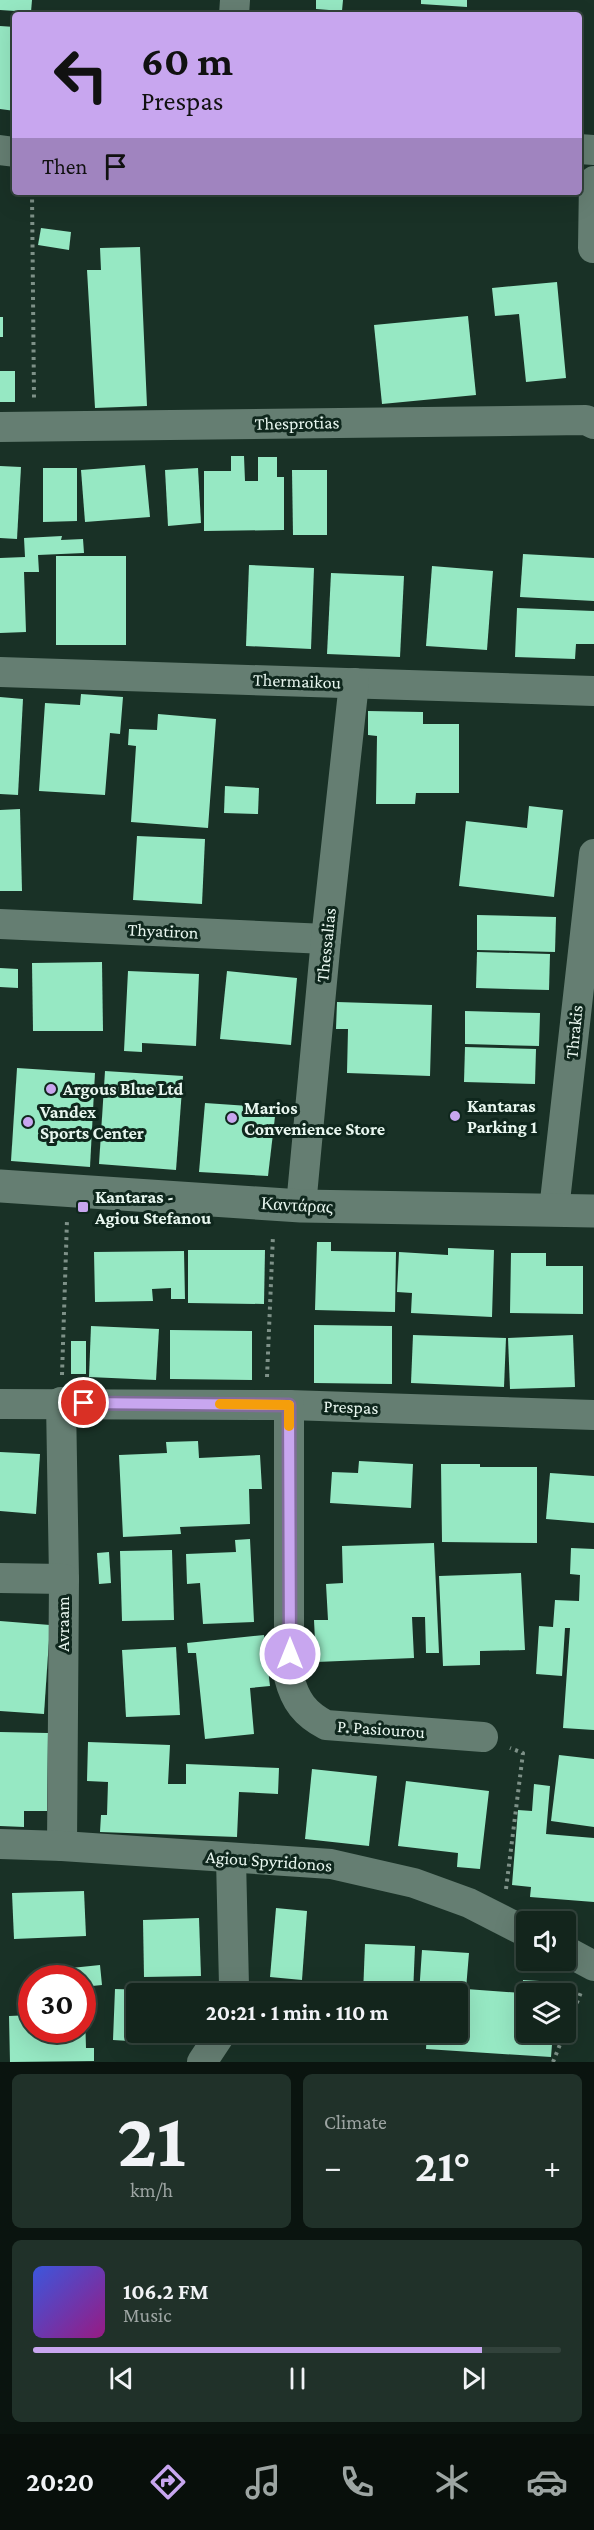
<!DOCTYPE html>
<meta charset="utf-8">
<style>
body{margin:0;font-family:"Crimson Pro",serif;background:#203129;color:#f1f3f6;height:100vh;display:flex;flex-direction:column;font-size:22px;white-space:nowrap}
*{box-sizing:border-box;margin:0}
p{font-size:20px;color:#9da5a3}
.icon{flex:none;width:33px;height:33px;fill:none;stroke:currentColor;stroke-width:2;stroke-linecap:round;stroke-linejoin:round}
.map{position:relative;height:2062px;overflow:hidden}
.side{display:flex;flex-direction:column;gap:12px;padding:12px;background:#0a140f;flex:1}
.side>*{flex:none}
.hud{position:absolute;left:12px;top:12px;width:570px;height:183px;border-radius:6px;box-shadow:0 6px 24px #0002,0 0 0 2px #32423b;background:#c8a6ef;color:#111;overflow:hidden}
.controls{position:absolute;left:516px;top:1911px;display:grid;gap:12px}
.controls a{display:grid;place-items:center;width:60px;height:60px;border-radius:6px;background:#13251c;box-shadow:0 6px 24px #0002,0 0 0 2px #32423b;font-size:30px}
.speed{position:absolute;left:18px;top:1965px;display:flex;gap:12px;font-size:30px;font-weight:700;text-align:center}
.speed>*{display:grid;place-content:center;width:78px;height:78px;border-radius:50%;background:#13251c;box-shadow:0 6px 24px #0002,0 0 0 2px #32423b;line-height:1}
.speed .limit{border:9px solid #d22;background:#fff;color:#111}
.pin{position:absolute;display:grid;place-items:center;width:51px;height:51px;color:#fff;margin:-26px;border:3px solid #fff;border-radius:50%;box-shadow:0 2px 6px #0007}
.me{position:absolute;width:66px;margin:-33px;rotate:0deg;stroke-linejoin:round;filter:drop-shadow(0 0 4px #0008)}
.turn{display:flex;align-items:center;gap:21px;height:126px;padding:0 30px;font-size:27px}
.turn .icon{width:78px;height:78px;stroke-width:2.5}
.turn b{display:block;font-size:42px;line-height:51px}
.then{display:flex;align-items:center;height:57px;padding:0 30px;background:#0003;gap:12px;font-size:22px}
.big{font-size:45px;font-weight:700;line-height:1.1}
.side .widget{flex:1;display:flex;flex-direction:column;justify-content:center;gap:9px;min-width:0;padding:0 21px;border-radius:9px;background:#203129}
.side .dial{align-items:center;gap:0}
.dial b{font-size:78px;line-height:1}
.song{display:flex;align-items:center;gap:18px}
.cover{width:72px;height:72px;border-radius:9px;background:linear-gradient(135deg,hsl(230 70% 55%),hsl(310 70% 35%))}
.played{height:6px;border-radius:3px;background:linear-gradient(90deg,#c8a6ef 85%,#32423b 85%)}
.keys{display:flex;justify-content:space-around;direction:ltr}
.heat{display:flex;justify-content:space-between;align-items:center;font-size:33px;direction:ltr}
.side .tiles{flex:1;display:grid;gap:12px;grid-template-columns:1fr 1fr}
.widget:last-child{grid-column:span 2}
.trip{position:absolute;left:126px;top:1983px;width:342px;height:60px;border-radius:6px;background:#13251c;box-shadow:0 6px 24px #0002,0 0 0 2px #32423b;font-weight:700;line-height:60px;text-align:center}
.dock{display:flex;height:96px;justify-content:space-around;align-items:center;background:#080f0b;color:#9da5a3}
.dock .icon{width:42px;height:42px}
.dock .active{color:#c8a6ef}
.dock b{font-size:27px;color:#f1f3f6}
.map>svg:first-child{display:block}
.building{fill:#96e8c3}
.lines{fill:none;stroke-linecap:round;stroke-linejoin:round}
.path{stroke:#7e9188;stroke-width:4;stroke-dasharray:3 4.5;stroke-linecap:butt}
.minor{stroke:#657e72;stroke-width:30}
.tertiary{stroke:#657e72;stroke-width:33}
.route-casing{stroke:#826c9b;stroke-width:15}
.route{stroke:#c8a6ef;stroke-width:10}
.slow{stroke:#f59e0b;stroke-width:10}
.poi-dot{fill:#c8a6ef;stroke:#0f271d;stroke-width:2}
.labels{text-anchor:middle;stroke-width:6;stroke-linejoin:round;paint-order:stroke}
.street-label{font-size:18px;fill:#e8f6ef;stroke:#0f271d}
.poi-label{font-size:18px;font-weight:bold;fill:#e8f6ef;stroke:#0f271d;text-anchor:start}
</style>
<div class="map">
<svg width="594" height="2062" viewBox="0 0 594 2062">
<rect width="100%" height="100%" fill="#193126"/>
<g class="building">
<polygon points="0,0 32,0 31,12 0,10"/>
<polygon points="316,0 343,0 342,11 316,9"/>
<polygon points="421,0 467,0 467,7 421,4"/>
<polygon points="0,26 15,27 15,111 0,109"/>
<polygon points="41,228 71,232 69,250 38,245"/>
<polygon points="140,247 147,406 95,408 87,270 101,270 100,248"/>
<polygon points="557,282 566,378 526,382 519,314 495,316 492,288"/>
<polygon points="468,316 476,395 382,404 374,325"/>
<rect x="0" y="317" width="3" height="20"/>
<rect x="0" y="371" width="15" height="31"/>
<polygon points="231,456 244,456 245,481 258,481 258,457 277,457 277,477 284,477 284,530 204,531 204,471 231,471"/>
<polygon points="145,465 150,517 85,522 81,470"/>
<polygon points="0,466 21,467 17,539 0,538"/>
<polygon points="43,468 77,468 77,521 43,522"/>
<polygon points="198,468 201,523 168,526 165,470"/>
<polygon points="292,470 327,470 327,535 293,535"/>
<polygon points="62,536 61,540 83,539 84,553 38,555 39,572 24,572 26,632 0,633 0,558 25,557 24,538"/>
<polygon points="523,554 594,558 594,601 520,597"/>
<rect x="56" y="556" width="70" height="89"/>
<polygon points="249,565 314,568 311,649 246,646"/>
<polygon points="432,566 493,571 487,650 426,646"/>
<polygon points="331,573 404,576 400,657 327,654"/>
<polygon points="517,608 594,611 594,644 576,644 575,659 515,657"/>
<polygon points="81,694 123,697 120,734 110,733 105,795 39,791 45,703 80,705"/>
<polygon points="0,697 23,699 18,795 0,794"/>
<polygon points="368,711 423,712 423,724 459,724 459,793 416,793 415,804 376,804 377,736 368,735"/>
<polygon points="158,714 216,719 208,828 131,822 136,746 128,745 129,729 157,730"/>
<polygon points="225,786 259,788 258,814 224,813"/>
<polygon points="529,806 563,810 554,897 459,886 466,821 527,828"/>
<polygon points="20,809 22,891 0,891 0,810"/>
<polygon points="137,836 205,839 202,904 133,900"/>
<polygon points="477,915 556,917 555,952 477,950"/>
<polygon points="477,952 550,954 549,990 476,988"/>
<polygon points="102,962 103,1031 33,1031 32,963"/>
<polygon points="0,968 18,969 18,988 0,987"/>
<polygon points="128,971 199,974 196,1046 142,1043 142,1052 124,1051"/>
<polygon points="227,971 297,978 291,1045 220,1039"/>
<polygon points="337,1002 432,1005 430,1076 347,1073 348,1029 336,1029"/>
<polygon points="465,1011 540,1013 539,1046 465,1044"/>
<polygon points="465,1047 536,1049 535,1084 464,1082"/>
<polygon points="17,1068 95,1073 90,1167 11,1161"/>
<polygon points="105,1071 183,1076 176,1170 99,1164"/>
<polygon points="205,1103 276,1108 268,1176 199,1172"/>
<polygon points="317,1242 331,1242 331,1251 396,1252 395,1312 315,1310"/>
<polygon points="448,1248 494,1250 492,1317 411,1313 412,1293 397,1292 399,1252 448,1255"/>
<polygon points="188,1250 265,1250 264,1304 188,1303"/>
<polygon points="184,1251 185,1299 171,1299 171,1288 152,1289 153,1301 95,1302 94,1252"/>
<polygon points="511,1253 546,1253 546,1266 583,1266 583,1314 510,1313"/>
<polygon points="314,1325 392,1326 392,1384 314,1383"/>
<polygon points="91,1326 159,1329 156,1380 89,1377"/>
<polygon points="170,1330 252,1331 252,1380 170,1379"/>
<polygon points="413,1335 506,1338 504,1387 411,1383"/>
<polygon points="573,1335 575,1387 510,1389 508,1338"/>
<rect x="71" y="1341" width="15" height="33"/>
<polygon points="198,1441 199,1458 260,1455 262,1489 249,1489 250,1524 180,1527 181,1534 123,1537 119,1455 167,1453 166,1442"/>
<polygon points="0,1452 40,1454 36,1514 0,1511"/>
<polygon points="359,1461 413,1464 411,1508 330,1503 332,1472 358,1473"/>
<polygon points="441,1464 480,1464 480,1467 537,1467 537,1543 442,1542"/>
<polygon points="550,1473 594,1476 594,1523 546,1519"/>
<polygon points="250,1539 254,1622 203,1624 200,1583 187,1584 186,1554 236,1552 235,1540"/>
<polygon points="434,1543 439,1653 426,1653 425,1617 412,1617 414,1658 316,1662 314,1620 328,1620 326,1584 343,1583 342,1546"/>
<polygon points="571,1548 594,1549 594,1730 563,1728 570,1628 565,1628 562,1676 536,1674 539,1626 553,1627 555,1600 579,1601 580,1575 570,1574"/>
<polygon points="172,1550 174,1620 122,1621 120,1551"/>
<polygon points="109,1552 111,1583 99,1584 97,1553"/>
<polygon points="521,1573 525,1650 480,1651 480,1665 443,1666 439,1576"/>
<polygon points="0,1621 50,1625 44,1714 0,1711"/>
<polygon points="264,1635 270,1686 250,1688 254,1734 205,1739 196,1653 188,1653 187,1643"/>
<polygon points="176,1647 180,1715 126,1717 122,1650"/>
<polygon points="0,1732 48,1733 47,1811 24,1811 24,1827 0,1826"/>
<polygon points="88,1742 170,1745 168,1784 186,1784 186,1764 279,1768 278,1794 239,1792 237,1837 100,1832 101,1815 107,1815 108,1782 87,1781"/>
<polygon points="559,1755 594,1759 594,1827 551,1821"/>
<polygon points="312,1769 377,1776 369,1846 305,1839"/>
<polygon points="406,1781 489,1791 480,1869 457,1867 458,1853 398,1846"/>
<polygon points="534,1784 550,1786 546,1834 594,1838 594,1902 530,1897 531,1887 512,1885 518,1810 532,1811"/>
<polygon points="84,1891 86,1936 14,1939 12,1893"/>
<polygon points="276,1908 307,1911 302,1980 270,1977"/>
<polygon points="199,1918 201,1976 144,1977 143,1920"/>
<polygon points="365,1944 415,1946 413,1994 363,1994"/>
<polygon points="422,1950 469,1953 466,1989 522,1993 523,1980 556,1982 555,1994 526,1994 526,2032 553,2032 551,2057 426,2049 427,2032 458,2032 458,1994 419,1994"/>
<polygon points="100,1965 102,1985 82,1987 82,1978 52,1978 52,1970"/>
<polygon points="115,1989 147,1990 147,1994 136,1994 136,2032 146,2032 146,2042 113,2040"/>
<polygon points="82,2014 85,2014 86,2048 94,2048 94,2061 10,2062 9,2016 32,2015 32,2030 82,2030"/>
<polygon points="288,2032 322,2032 322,2036 288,2034"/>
</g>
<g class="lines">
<g class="path">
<polyline points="32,192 34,398"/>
<polyline points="62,1375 67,1220"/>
<polyline points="267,1377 273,1235"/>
<polyline points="506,1889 523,1753 510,1748"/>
<polyline points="566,2031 581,1992"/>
<polyline points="553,2062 565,2032"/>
</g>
<g class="minor">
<polyline points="234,15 235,0"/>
<polyline points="579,149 594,150"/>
<polyline points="0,150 15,152"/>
<polyline points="593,248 594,181"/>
<polyline points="0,427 586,420 594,424"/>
<polyline points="0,672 594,691"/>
<polyline points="0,924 326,939"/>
<polyline points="301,1206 326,939 354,683"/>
<polyline points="554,1210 594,854"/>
<polyline points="61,1402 64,1579 62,1846"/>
<polyline points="0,1404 289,1405 594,1415"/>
<path d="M 289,1405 L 289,1677 C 295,1701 305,1714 326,1725 L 483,1737"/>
<polyline points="0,1578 64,1579"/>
<polyline points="0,1844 62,1846 331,1864 414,1883 469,1903 526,1932"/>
<polyline points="231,1859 234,1986 232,1994"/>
<polyline points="566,1951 594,1966"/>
<polyline points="202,2062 222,2032"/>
</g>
<polyline class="tertiary" points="0,1186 301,1206 594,1211"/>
</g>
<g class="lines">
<defs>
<polyline id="route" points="84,1403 289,1405 290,1654"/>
</defs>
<use href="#route" class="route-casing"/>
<use href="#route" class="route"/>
<polyline class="slow" points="220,1404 289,1405 289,1426"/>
</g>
<g class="poi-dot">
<circle cx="51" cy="1089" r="6"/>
<circle cx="455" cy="1116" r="6"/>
<circle cx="232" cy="1118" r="6"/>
<circle cx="28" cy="1122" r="6"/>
<rect x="77" y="1201" width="12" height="12" rx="3"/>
</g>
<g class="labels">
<g class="street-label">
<text transform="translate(297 423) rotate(-1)" y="6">Thesprotias</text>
<text transform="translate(297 681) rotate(2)" y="6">Thermaikou</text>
<text transform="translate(163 931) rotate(3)" y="6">Thyatiron</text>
<text transform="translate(326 945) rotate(-84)" y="6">Thessalias</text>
<text transform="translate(574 1032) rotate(-84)" y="6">Thrakis</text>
<text transform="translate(297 1205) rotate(3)" y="6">Καντάρας</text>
<text transform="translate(351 1407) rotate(2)" y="6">Prespas</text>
<text transform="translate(63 1624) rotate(-90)" y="6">Avraam</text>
<text transform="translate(381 1729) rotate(4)" y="6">P. Pasiourou</text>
<text transform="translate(269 1861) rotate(4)" y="6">Agiou Spyridonos</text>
</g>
<g class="poi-label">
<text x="63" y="1095">Argous Blue Ltd</text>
<text x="467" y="1112">Kantaras<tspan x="467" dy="21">Parking 1</tspan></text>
<text x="244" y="1114">Marios<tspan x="244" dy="21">Convenience Store</tspan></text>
<text x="40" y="1118">Vandex<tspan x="40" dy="21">Sports Center</tspan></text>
<text x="95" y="1203">Kantaras -<tspan x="95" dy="21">Agiou Stefanou</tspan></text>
</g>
</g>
</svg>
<div class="controls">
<a><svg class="icon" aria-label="sound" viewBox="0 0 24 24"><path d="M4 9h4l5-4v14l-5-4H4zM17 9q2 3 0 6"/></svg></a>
<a><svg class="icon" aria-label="layers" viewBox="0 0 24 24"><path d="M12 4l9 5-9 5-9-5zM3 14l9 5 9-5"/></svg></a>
</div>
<div class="speed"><div class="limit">30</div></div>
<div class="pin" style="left:84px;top:1403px;background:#d93025"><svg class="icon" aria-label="arrive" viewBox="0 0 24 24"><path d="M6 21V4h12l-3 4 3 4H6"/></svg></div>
<svg class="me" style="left:290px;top:1654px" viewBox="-20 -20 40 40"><circle r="17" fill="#c8a6ef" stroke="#fff" stroke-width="3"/><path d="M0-11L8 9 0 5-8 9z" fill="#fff"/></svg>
<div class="trip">20:21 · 1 min · 110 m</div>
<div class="hud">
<div class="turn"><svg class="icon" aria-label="left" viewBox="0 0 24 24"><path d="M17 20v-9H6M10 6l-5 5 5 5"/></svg><div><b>60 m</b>Prespas</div></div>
<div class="then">Then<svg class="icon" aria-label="arrive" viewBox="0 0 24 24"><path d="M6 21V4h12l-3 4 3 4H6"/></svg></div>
</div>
</div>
<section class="side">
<div class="tiles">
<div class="widget dial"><b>21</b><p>km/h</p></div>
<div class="widget"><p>Climate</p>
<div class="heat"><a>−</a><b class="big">21°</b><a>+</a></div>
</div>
<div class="widget">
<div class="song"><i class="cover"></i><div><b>106.2 FM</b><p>Music</p></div></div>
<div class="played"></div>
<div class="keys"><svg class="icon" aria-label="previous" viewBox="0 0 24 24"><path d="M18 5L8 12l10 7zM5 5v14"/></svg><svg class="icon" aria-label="pause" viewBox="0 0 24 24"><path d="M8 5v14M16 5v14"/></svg><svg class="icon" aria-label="next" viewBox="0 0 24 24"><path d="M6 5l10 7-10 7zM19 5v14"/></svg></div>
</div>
</div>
</section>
<nav class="dock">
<b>20:20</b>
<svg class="icon active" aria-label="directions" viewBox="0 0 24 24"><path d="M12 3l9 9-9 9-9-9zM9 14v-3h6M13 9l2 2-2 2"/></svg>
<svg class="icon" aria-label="music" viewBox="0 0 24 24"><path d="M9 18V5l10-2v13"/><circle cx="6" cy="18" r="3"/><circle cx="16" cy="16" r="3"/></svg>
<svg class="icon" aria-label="phone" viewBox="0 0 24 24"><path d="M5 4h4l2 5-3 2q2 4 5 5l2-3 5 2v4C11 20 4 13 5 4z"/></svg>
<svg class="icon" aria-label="climate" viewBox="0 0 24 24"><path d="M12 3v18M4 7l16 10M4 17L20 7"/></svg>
<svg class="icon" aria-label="car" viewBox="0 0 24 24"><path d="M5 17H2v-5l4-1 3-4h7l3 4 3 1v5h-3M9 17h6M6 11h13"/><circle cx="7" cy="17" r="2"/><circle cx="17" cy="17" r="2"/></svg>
</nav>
